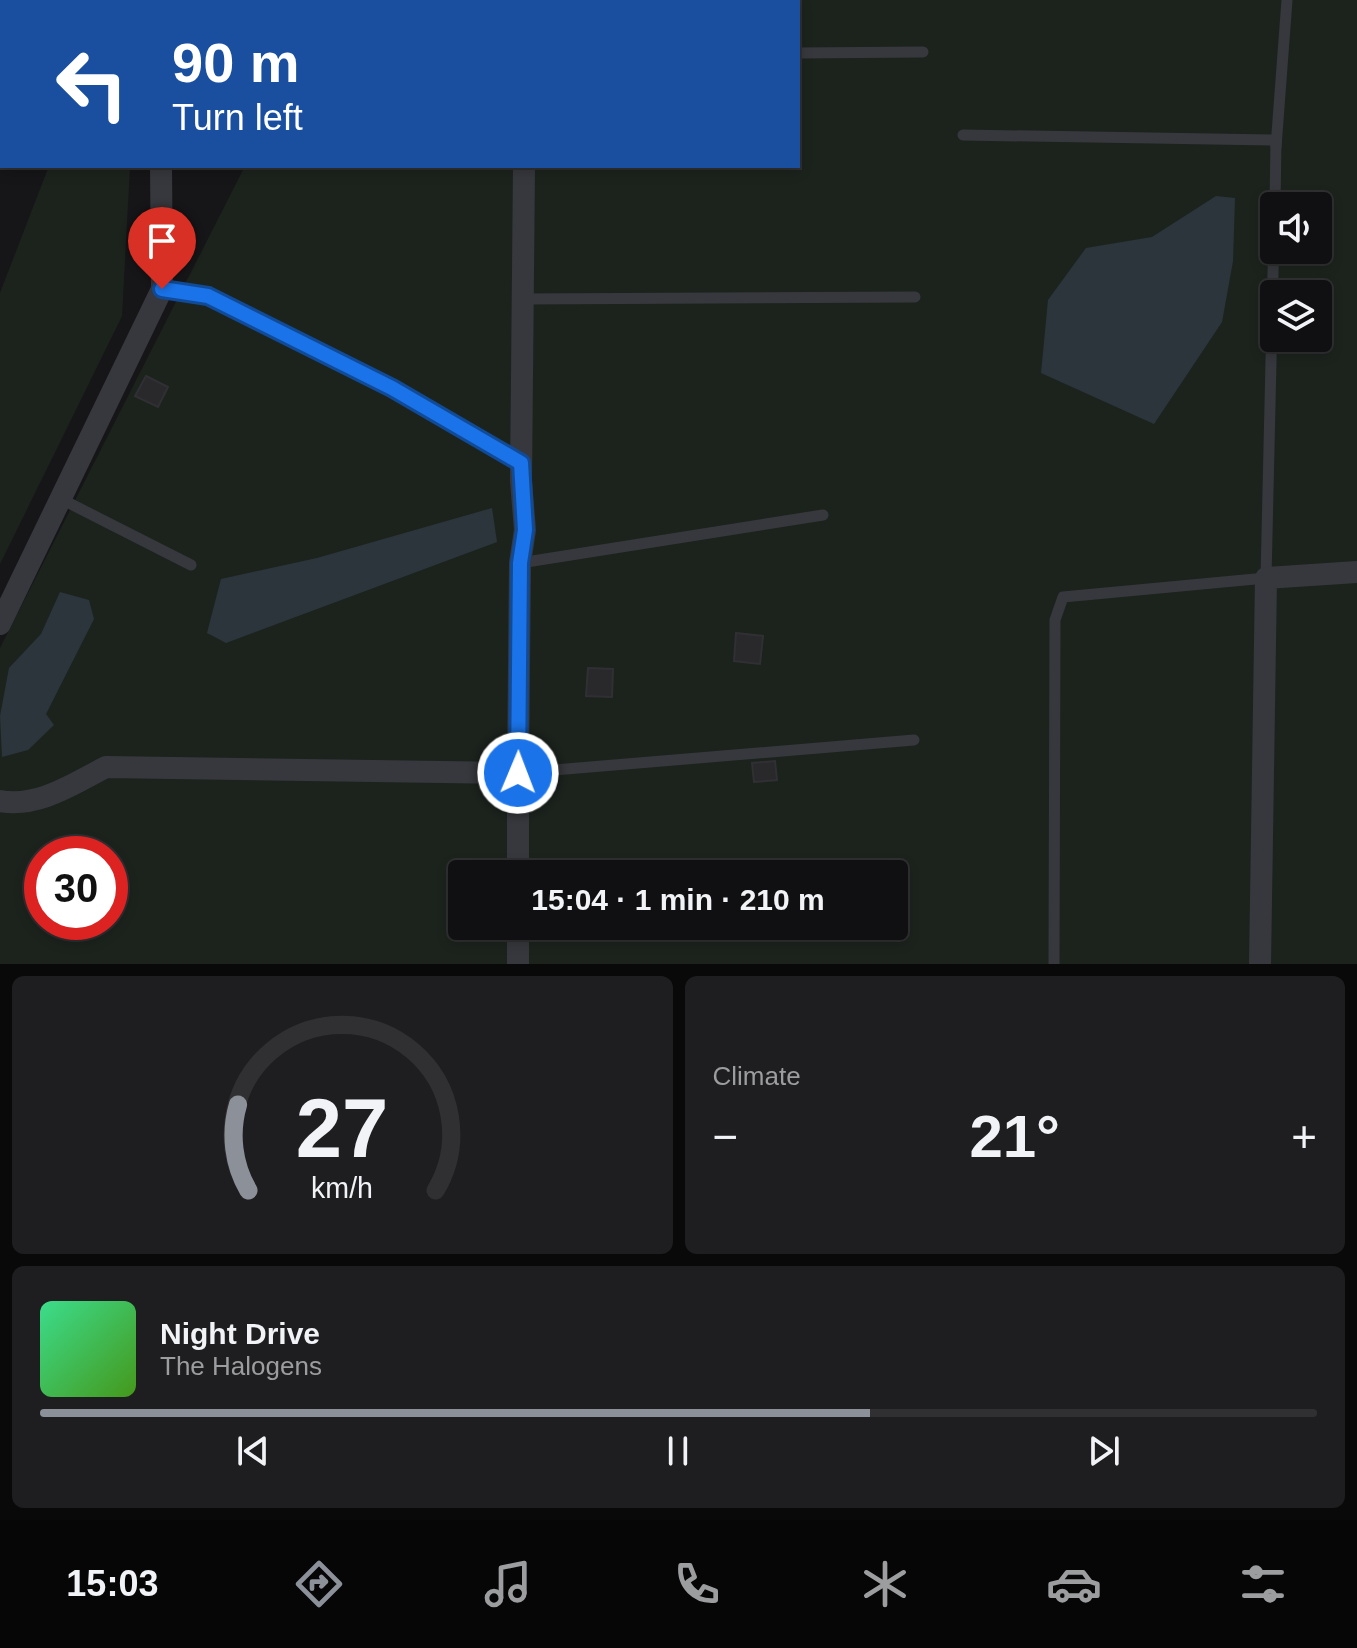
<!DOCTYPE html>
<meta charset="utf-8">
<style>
body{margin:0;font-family:Helvetica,sans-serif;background:#1e1e20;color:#f1f3f6;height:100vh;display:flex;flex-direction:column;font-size:30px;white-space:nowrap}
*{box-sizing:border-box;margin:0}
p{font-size:26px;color:#9c9d9f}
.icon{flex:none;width:44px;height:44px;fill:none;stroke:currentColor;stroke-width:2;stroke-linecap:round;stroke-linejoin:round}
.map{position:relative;height:964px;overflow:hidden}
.drawer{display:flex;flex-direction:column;gap:12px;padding:12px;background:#09090a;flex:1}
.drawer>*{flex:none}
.guide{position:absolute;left:0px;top:0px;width:800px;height:168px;box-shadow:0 4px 12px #0003,0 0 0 2px #303032;background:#1a4fa0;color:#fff;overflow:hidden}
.fabs{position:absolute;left:1260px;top:192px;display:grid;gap:16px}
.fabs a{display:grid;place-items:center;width:72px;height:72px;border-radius:8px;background:#101012;box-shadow:0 4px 12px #0003,0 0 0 2px #303032;font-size:40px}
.speed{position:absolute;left:24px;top:836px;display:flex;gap:16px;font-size:40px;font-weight:700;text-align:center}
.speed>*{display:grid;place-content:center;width:104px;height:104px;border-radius:50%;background:#101012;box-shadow:0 4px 12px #0003,0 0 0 2px #303032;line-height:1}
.speed .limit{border:12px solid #d22;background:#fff;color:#111}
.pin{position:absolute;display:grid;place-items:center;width:68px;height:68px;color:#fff;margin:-82px -34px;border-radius:50% 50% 50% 0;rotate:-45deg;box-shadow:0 0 8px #0007}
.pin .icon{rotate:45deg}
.me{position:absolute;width:88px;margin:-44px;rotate:1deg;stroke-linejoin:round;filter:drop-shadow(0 0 6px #0008)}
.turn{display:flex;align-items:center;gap:28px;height:168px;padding:0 40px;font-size:36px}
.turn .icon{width:104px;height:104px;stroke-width:2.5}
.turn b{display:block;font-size:56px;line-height:68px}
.big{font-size:60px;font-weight:600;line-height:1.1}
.drawer .card{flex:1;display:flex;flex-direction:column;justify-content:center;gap:12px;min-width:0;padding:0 28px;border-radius:12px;background:#1e1e20}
.drawer .dial{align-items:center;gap:0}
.dial svg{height:208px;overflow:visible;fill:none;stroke:#303032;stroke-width:7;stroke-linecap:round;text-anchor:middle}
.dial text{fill:#f1f3f6;stroke:none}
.song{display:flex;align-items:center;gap:24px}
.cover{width:96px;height:96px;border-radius:12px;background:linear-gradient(135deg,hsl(150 70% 55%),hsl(100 70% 35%))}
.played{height:8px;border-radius:4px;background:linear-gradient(90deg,#8c9099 65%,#303032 65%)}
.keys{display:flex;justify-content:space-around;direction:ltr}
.heat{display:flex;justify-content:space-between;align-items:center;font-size:44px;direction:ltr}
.drawer .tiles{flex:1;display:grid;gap:12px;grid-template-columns:1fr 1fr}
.card:last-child{grid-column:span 2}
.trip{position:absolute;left:448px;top:860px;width:460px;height:80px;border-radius:8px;background:#101012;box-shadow:0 4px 12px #0003,0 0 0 2px #303032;font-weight:600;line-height:80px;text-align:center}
.dock{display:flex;height:128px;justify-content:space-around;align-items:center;background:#060607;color:#9c9d9f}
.dock .icon{width:56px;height:56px}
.dock .active{color:#8c9099}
.dock b{font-size:36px;color:#f1f3f6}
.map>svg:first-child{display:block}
.green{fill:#1c231d;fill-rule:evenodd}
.water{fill:#2c353c}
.building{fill:#29292c;stroke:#303034;stroke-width:2}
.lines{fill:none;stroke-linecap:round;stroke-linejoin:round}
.lane{stroke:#37383d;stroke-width:11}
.street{stroke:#37383d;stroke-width:22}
.route-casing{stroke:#114b97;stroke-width:20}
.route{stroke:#1a73e8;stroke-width:14}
</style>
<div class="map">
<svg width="1357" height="964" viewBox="0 0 1357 964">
<rect width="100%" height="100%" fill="#161618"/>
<g class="green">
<path d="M 329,0 L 1357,0 L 1357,964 L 0,964 L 0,648 L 245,166 L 798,166 L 798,2 ZM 1274,206 L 1318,206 L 1318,250 L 1274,250 ZM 1274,294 L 1318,294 L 1318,338 L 1274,338 ZM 42,854 L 110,854 L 110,922 L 42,922 ZM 462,874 L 894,874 L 894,926 L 462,926 Z"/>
<polygon points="49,166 130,166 122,316 0,564 0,293"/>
</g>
<g class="water">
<polygon points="1216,196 1235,198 1233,261 1222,322 1154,424 1041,373 1048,300 1086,248 1152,237"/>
<polygon points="492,508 497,542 226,643 207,633 221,579 317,558"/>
<polygon points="60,592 89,600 94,619 46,714 54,725 28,750 2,757 0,716 9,668 41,634"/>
</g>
<g class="building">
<polygon points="146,376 168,387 158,407 135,396"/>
<polygon points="736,633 763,636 760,664 734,661"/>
<polygon points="588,668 613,669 612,697 586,696"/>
<polygon points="775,761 777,780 754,782 752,763"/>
</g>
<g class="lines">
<g class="lane">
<polyline points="526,2 526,0"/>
<polyline points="798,53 923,52"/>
<polyline points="963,135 1276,140 1275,206"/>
<polyline points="1276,147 1287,0"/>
<polyline points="162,289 208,296 392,388 521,463"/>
<polyline points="523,299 915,297"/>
<polyline points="61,499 191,565"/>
<polyline points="520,563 823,515"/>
<polyline points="518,773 914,740"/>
<polyline points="1054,964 1055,620 1063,597 1266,578 1274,231"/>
</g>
<g class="street">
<polyline points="160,0 160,2"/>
<polyline points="0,624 162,289 161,166"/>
<polyline points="518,773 520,563 525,530 521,481 524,166"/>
<path d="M 0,801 C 38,808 73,784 106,767 L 518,773 L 518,874"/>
<polyline points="518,926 518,964"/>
<polyline points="1260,964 1266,578 1357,572"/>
</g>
</g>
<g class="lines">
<defs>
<polyline id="route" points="162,289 208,296 392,388 521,463 525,530 520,563 518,773"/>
</defs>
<use href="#route" class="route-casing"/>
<use href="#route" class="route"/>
</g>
</svg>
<div class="fabs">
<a><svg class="icon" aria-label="sound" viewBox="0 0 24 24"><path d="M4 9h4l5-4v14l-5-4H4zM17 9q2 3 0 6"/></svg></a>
<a><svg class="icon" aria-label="layers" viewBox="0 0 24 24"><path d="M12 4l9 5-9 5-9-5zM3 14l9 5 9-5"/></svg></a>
</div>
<div class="speed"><div class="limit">30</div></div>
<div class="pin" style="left:162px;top:289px;background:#d93025"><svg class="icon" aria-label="arrive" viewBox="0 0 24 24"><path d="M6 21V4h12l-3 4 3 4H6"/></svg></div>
<svg class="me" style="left:518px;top:773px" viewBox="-20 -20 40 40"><circle r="17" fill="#1a73e8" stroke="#fff" stroke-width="3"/><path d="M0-11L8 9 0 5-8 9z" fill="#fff"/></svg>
<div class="trip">15:04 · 1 min · 210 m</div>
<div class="guide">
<div class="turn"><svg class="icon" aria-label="left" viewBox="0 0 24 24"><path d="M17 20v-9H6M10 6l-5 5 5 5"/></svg><div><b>90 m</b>Turn left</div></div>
</div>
</div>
<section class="drawer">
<div class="tiles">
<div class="card dial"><svg viewBox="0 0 100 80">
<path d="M14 69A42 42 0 1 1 86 69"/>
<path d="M14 69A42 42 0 0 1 10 36" stroke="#8c9099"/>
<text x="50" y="56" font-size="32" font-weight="700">27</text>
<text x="50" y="72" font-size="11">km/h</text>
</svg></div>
<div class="card"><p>Climate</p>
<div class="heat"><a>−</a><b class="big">21°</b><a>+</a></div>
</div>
<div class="card">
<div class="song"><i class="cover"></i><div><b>Night Drive</b><p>The Halogens</p></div></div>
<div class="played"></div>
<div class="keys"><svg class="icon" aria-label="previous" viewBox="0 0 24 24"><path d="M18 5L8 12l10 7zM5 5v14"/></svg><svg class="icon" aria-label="pause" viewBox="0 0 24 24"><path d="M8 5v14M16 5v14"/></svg><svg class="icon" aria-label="next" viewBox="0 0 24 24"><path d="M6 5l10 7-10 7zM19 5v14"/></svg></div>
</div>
</div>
</section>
<nav class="dock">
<b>15:03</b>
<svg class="icon active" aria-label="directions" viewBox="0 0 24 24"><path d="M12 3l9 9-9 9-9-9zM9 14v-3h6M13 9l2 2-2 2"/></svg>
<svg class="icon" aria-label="music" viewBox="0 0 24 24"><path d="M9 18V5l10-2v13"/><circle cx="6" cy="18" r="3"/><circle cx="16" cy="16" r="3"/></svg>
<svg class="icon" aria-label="phone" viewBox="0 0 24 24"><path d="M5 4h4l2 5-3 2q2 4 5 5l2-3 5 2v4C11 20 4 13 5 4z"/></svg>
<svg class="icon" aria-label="climate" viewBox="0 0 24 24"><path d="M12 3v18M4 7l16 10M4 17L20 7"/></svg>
<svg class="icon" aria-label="car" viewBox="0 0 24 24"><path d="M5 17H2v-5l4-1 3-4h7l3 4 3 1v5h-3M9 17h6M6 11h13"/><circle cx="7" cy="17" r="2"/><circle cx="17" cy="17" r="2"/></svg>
<svg class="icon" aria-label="filters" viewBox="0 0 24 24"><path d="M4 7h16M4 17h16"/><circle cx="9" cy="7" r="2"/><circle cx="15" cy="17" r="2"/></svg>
</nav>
